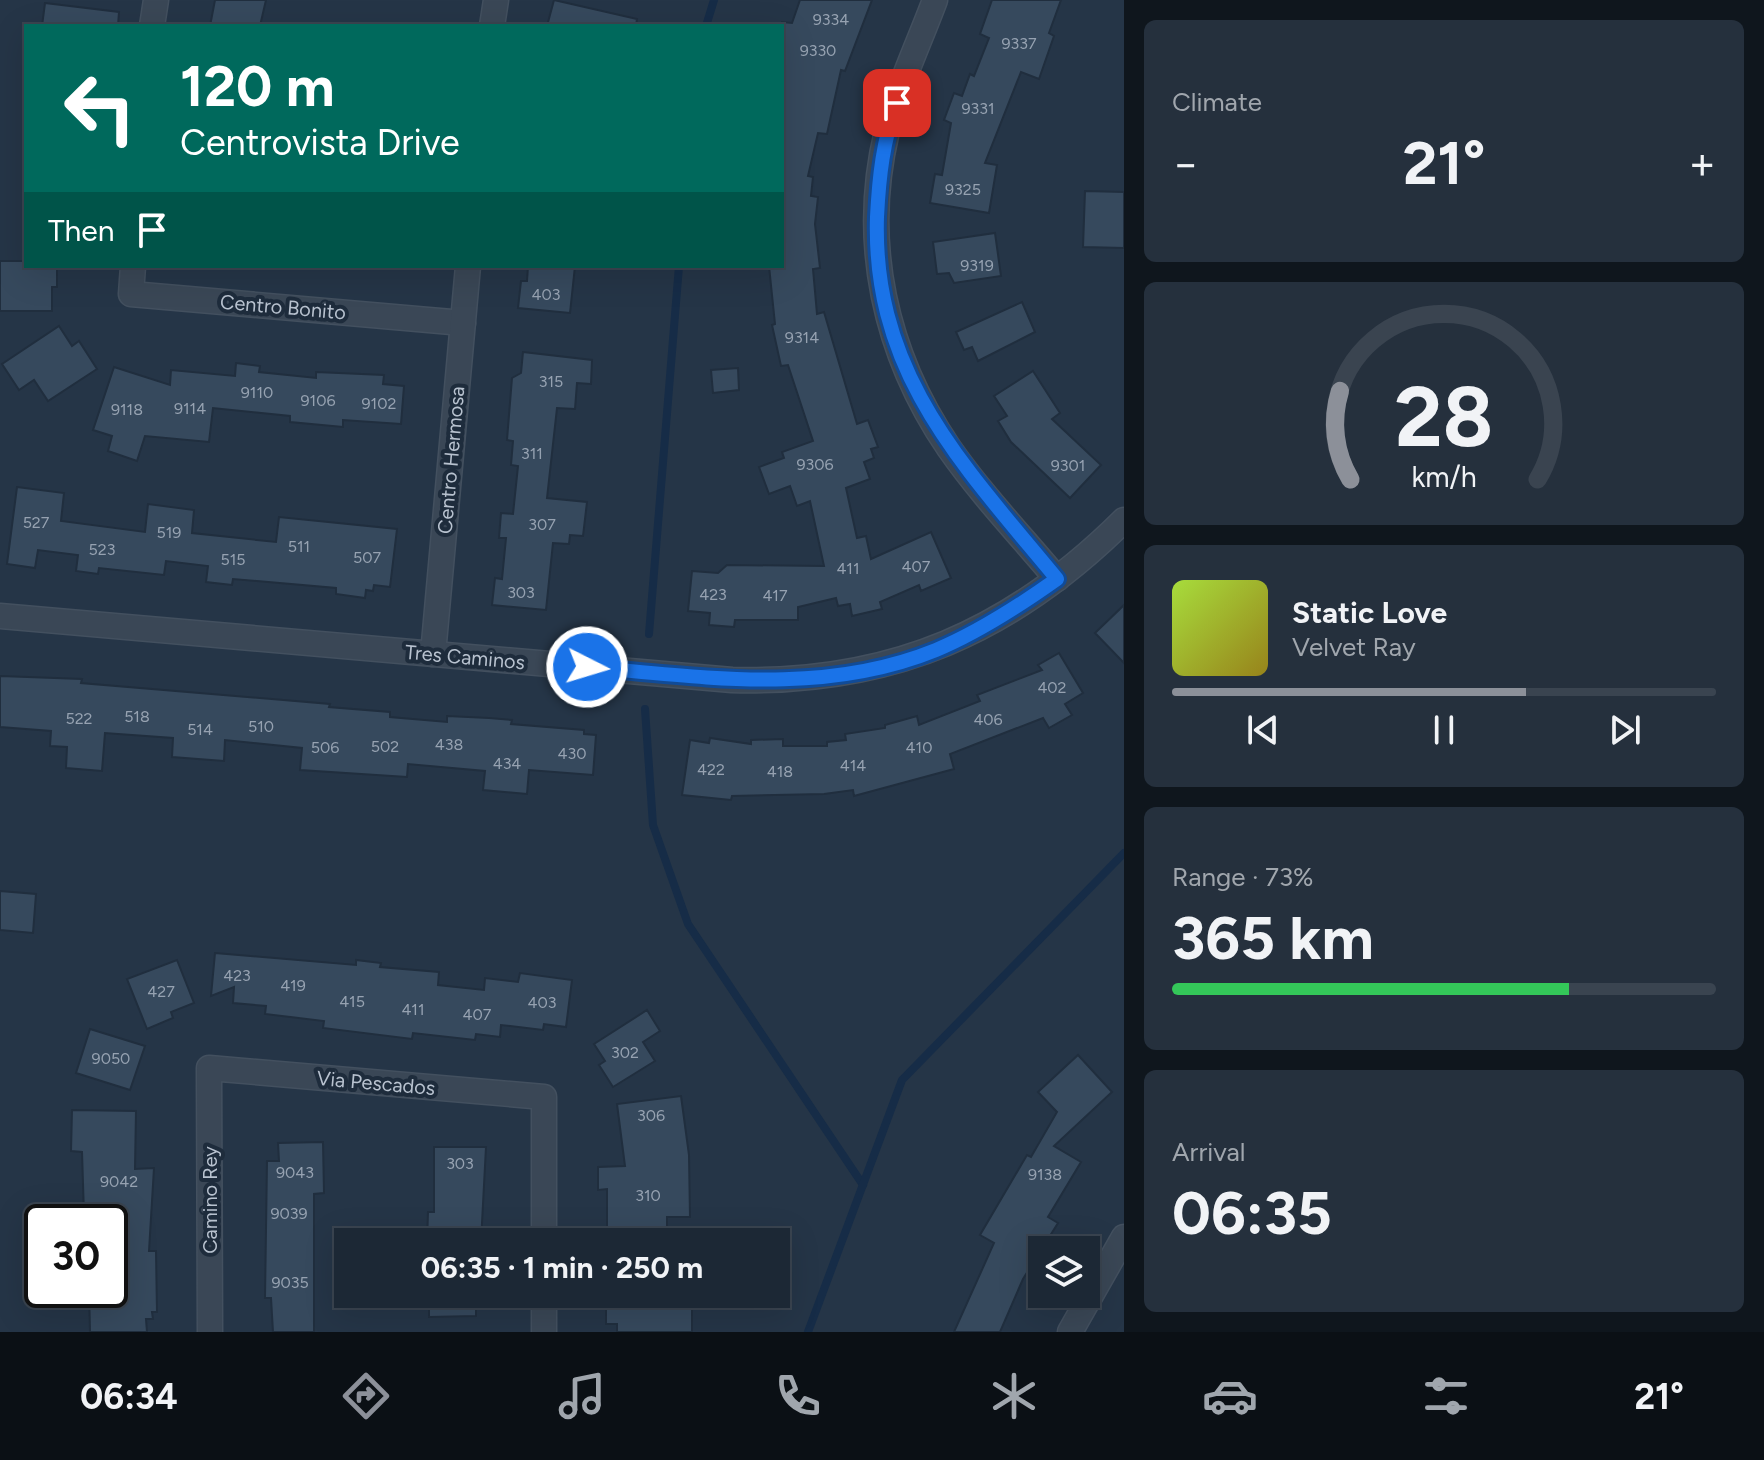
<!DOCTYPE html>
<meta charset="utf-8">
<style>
body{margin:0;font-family:Figtree,sans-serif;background:#25303d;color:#f1f3f6;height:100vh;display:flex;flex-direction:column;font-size:30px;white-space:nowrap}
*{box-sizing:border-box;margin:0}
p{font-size:26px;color:#a0a6ad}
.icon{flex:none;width:44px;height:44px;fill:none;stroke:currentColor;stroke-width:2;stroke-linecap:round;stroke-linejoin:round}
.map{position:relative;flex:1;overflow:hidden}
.sheet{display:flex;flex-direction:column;gap:20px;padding:20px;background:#0f161d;width:640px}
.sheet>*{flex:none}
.hud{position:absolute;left:24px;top:24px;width:760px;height:244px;border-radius:0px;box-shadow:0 8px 32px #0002,0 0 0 2px #3a4450;background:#00695c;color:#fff;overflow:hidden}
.fabs{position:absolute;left:1028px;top:1236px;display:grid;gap:16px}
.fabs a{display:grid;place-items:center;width:72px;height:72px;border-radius:0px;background:#1c2835;box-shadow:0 8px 32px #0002,0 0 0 2px #3a4450;font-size:40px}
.speed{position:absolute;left:24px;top:1204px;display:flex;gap:16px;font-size:40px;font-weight:700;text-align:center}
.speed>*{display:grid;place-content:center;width:104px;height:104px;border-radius:50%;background:#1c2835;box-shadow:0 8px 32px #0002,0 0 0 2px #3a4450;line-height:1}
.speed .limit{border:4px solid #111;border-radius:12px;background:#fff;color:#111}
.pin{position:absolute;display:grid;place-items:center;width:68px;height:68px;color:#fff;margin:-34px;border-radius:16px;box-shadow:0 4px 12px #0006}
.me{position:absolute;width:88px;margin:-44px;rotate:95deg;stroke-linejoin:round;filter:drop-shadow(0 0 6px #0008)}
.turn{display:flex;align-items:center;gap:28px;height:168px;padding:0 24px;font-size:36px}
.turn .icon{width:104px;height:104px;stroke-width:2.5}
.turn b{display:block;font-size:56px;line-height:68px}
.then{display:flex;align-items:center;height:76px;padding:0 24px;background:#0003;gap:16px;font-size:30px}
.big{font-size:60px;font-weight:700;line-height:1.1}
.sheet .card{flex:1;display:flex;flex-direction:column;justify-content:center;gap:12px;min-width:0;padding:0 28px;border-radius:12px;background:#25303d}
.sheet .dial{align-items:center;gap:0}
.dial svg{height:208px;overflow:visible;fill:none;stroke:#3a4450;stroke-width:7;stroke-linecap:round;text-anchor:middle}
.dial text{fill:#f1f3f6;stroke:none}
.song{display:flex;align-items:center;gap:24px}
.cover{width:96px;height:96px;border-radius:12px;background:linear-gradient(135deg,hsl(80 70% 55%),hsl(50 70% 35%))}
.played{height:8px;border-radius:4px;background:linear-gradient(90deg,#8c9099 65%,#3a4450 65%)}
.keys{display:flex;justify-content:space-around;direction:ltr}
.heat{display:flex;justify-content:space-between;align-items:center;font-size:44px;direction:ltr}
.charge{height:12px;border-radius:6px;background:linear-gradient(90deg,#34c759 73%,#3a4450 0)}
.trip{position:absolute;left:334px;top:1228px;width:456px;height:80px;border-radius:0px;background:#1c2835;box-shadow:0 8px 32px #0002,0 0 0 2px #3a4450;font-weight:700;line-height:80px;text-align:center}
.dock{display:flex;height:128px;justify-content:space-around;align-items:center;background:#0b1015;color:#a0a6ad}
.dock .icon{width:56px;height:56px}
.dock .current{color:#8c9099}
.dock b{font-size:36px;color:#f1f3f6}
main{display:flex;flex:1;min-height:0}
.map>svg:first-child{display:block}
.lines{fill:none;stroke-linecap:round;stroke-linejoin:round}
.stream{stroke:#162c47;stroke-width:8}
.building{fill:#36495d;stroke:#202e3e;stroke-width:2}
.minor-casing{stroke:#43505f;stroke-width:27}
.minor{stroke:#3a4756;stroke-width:24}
.route-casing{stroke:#114b97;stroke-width:20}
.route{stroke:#1a73e8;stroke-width:14}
.labels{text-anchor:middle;stroke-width:8;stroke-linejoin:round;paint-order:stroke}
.number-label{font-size:16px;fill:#96a2b1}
.street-label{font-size:20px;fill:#b8c2cf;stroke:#1e2c3c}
</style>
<main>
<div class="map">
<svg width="1124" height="1332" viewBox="0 0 1124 1332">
<rect width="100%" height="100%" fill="#253547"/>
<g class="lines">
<g class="stream">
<polyline points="706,26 714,0"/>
<polyline points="649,634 679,266"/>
<polyline points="645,709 653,825 688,924 863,1185"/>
<polyline points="808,1332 902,1080 1124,853"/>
</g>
</g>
<g class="building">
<polygon points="215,0 266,0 260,26 210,26"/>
<polygon points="554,0 637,19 636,26 547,26"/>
<polygon points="800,0 872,0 845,71 841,70 827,134 818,133 808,176 813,177 811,196 818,197 815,224 820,268 813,269 817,314 824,312 857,424 868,420 878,447 871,449 874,458 864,462 870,479 846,488 857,538 866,536 871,559 931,532 951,578 921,591 919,585 880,602 882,609 852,616 850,604 838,606 836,598 798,607 798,620 735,620 734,627 709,625 710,613 688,611 692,571 718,573 727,565 824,566 810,501 797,506 790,486 769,494 759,467 784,458 782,452 813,441 788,365 781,366 772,325 775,324 769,266 782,266 782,22 792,23"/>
<polygon points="992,0 1061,0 1049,33 1054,36 1039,79 1021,72 985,163 997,165 989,213 930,203 935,174 942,175 951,123 944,120 954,93 962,96 970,74 974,76 989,38 980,34"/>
<polygon points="45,3 119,12 118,26 42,26"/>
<polygon points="1085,191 1124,192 1124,248 1083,247"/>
<polygon points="995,233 1001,276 954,283 949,273 937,274 933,242"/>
<polygon points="0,261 26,261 26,266 57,266 57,287 52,287 52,311 0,311"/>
<polygon points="528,266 575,266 570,313 518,308 521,281 527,281"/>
<polygon points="1022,302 1035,332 978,361 972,347 964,350 956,332"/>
<polygon points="59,326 72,346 79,341 97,369 48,401 34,380 19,390 2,364"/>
<polygon points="523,352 592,360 591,384 577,383 575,409 557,408 547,498 587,502 583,536 570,535 569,544 553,543 546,610 492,605 495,578 502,579 506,538 499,538 501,513 513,514 518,466 511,465 513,441 507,440 512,378 521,373"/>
<polygon points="236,363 260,366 259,372 316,378 316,372 384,375 383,384 404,386 401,424 343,420 343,427 290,422 290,416 213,408 209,442 145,436 137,461 108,451 112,436 93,430 114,367 170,385 171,370 235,376"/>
<polygon points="738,368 739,390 713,393 711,370"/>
<polygon points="1033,371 1060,413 1052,419 1101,465 1070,498 1011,442 998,421 1007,416 994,396"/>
<polygon points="17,487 64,493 61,521 145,532 148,504 194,510 192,533 276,542 279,517 397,529 390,587 374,585 373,591 366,590 365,598 336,594 336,588 233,579 232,585 206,582 208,566 166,561 164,575 99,568 98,574 76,571 78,555 38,550 35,568 7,564"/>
<polygon points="1124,605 1124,663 1095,633"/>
<polygon points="1059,653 1083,693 1065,704 1072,715 1049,728 1043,718 950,754 954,769 854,796 853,790 824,794 732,796 731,800 682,795 690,740 709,743 710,738 751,744 751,740 783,739 783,746 827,746 827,742 846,740 845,734 885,728 885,725 917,716 919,725 980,701 977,695 1042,670 1038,665"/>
<polygon points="0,676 82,679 81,683 330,704 329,707 390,712 390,717 447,722 447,716 489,718 512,720 511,724 584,730 584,734 596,735 593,775 529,770 527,794 483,790 485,771 408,764 407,777 300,770 302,748 225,740 224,761 172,757 173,738 105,733 102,771 66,768 67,747 50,746 51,731 0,727"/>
<polygon points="0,891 36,894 33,933 0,930"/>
<polygon points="215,953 356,965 356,960 381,963 380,967 439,972 438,985 484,990 485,978 518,982 520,973 572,980 566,1027 544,1024 543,1030 501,1025 500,1037 476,1034 475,1040 413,1033 412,1039 323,1028 324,1021 265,1014 266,1006 233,1003 234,987 211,996"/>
<polygon points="177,960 194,1003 171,1012 173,1018 147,1029 127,979"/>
<polygon points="647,1010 660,1031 643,1042 655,1061 613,1087 599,1065 605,1061 594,1044"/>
<polygon points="90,1029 145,1046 130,1090 76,1073"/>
<polygon points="1078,1055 1112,1092 1054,1146 1081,1162 1048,1217 1058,1223 1023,1279 1000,1332 954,1332 994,1243 980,1235 1027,1155 1031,1157 1057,1112 1038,1092"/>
<polygon points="681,1096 689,1155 690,1217 667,1217 667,1242 607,1242 607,1189 598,1190 598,1167 625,1166 617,1104"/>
<polygon points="72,1110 136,1111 135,1169 154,1168 149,1251 156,1251 157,1312 152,1312 153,1319 146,1319 147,1332 90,1332 89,1290 110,1290 110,1214 84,1215 82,1152 71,1151"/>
<polygon points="323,1142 324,1193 314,1194 314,1332 273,1332 271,1298 265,1298 267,1161 279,1161 278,1143"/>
<polygon points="434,1147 486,1147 481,1242 427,1242 428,1212 434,1212"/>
<polygon points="429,1294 476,1294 476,1316 429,1317"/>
<polygon points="606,1294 692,1294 692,1332 617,1332 617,1324 606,1324"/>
</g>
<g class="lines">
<defs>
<g id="minor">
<path d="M 935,0 C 919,43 898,87 887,131 C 860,243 885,354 949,448 C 981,494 1021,536 1057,579"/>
<polyline points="152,26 156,0"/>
<polyline points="492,26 496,0"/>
<polyline points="133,266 131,294 463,323"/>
<path d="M 0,616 L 732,680 C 892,684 1011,632 1124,520"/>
<polyline points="433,654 468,266"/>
<polyline points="544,1294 544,1332"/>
<polyline points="210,1332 209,1068 544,1097 544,1242"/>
<polyline points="1070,1332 1124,1237"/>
</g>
</defs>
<use href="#minor" class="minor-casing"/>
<use href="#minor" class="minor"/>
</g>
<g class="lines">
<defs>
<path id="route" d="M 587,667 C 704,677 823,696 936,650 C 979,632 1019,606 1057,579 C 964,466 872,374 877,217 C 879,177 883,140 897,103"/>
</defs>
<use href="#route" class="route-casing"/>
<use href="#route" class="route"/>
</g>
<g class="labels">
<g class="number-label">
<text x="831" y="25">9334</text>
<text x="1019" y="49">9337</text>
<text x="818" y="56">9330</text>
<text x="978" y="114">9331</text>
<text x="963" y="195">9325</text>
<text x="977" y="271">9319</text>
<text x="546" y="300">403</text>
<text x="802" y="343">9314</text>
<text x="551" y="387">315</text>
<text x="257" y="398">9110</text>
<text x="318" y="406">9106</text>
<text x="379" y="409">9102</text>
<text x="190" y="414">9114</text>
<text x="127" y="415">9118</text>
<text x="532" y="459">311</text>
<text x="815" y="470">9306</text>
<text x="1068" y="471">9301</text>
<text x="36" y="528">527</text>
<text x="542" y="530">307</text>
<text x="169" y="538">519</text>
<text x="299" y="552">511</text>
<text x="102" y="555">523</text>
<text x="367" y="563">507</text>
<text x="233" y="565">515</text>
<text x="916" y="572">407</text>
<text x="848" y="574">411</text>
<text x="521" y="598">303</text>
<text x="713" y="600">423</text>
<text x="775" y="601">417</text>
<text x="1052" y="693">402</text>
<text x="137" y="722">518</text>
<text x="79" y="724">522</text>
<text x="988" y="725">406</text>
<text x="261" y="732">510</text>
<text x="200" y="735">514</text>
<text x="449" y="750">438</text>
<text x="385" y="752">502</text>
<text x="325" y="753">506</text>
<text x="919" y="753">410</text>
<text x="572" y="759">430</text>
<text x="507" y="769">434</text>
<text x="853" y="771">414</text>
<text x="711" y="775">422</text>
<text x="780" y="777">418</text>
<text x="237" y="981">423</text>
<text x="293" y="991">419</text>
<text x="161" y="997">427</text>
<text x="352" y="1007">415</text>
<text x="542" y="1008">403</text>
<text x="413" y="1015">411</text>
<text x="477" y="1020">407</text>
<text x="625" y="1058">302</text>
<text x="111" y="1064">9050</text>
<text x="651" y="1121">306</text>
<text x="460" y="1169">303</text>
<text x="295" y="1178">9043</text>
<text x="1045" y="1180">9138</text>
<text x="119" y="1187">9042</text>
<text x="648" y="1201">310</text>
<text x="289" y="1219">9039</text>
<text x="290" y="1288">9035</text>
</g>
<g class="street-label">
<text transform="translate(283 307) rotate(5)" y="7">Centro Bonito</text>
<text transform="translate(451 460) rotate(-85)" y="7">Centro Hermosa</text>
<text transform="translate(465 657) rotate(5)" y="7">Tres Caminos</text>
<text transform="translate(376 1083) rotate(5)" y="7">Via Pescados</text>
<text transform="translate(210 1200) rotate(-90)" y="7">Camino Rey</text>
</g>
</g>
</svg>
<div class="fabs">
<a><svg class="icon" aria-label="layers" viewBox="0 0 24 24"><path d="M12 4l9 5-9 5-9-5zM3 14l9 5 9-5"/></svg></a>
</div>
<div class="speed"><div class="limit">30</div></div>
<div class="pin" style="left:897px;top:103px;background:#d93025"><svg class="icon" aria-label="arrive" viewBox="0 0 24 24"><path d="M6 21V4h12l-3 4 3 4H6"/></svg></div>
<svg class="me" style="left:587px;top:667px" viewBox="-20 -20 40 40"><circle r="17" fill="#1a73e8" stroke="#fff" stroke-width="3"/><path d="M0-11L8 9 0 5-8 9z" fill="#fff"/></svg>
<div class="trip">06:35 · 1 min · 250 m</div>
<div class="hud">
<div class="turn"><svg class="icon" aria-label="left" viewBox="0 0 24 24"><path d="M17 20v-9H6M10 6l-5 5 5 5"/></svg><div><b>120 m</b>Centrovista Drive</div></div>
<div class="then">Then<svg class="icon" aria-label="arrive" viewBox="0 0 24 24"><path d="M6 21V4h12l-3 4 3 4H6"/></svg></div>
</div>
</div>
<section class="sheet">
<div class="card"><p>Climate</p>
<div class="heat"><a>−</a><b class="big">21°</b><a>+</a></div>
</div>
<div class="card dial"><svg viewBox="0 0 100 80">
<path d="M14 69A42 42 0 1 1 86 69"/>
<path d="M14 69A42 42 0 0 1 10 35" stroke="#8c9099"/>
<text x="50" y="56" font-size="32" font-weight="700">28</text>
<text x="50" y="72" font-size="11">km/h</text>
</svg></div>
<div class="card">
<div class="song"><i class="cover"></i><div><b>Static Love</b><p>Velvet Ray</p></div></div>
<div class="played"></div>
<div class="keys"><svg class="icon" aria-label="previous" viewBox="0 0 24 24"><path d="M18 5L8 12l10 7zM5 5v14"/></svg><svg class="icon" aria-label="pause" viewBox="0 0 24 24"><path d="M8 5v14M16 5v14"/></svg><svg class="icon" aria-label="next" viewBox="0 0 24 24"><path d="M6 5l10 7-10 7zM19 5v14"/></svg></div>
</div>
<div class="card"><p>Range · 73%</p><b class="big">365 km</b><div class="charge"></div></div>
<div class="card"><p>Arrival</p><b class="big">06:35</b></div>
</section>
</main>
<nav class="dock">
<b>06:34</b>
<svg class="icon current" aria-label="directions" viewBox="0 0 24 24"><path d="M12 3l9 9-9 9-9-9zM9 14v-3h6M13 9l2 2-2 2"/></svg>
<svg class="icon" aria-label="music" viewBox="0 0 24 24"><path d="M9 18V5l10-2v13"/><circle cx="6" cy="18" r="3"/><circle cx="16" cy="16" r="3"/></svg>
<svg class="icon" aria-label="phone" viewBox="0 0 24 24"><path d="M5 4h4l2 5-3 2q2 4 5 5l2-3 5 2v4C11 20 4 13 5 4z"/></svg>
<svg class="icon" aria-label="climate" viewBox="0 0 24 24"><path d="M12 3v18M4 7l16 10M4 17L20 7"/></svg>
<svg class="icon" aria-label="car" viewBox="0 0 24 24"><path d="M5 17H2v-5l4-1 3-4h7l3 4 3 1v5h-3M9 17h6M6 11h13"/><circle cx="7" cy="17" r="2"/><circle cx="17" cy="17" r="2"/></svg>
<svg class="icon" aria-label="filters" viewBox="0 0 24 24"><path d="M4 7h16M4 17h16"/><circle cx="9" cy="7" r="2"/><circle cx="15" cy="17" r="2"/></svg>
<b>21°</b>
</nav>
